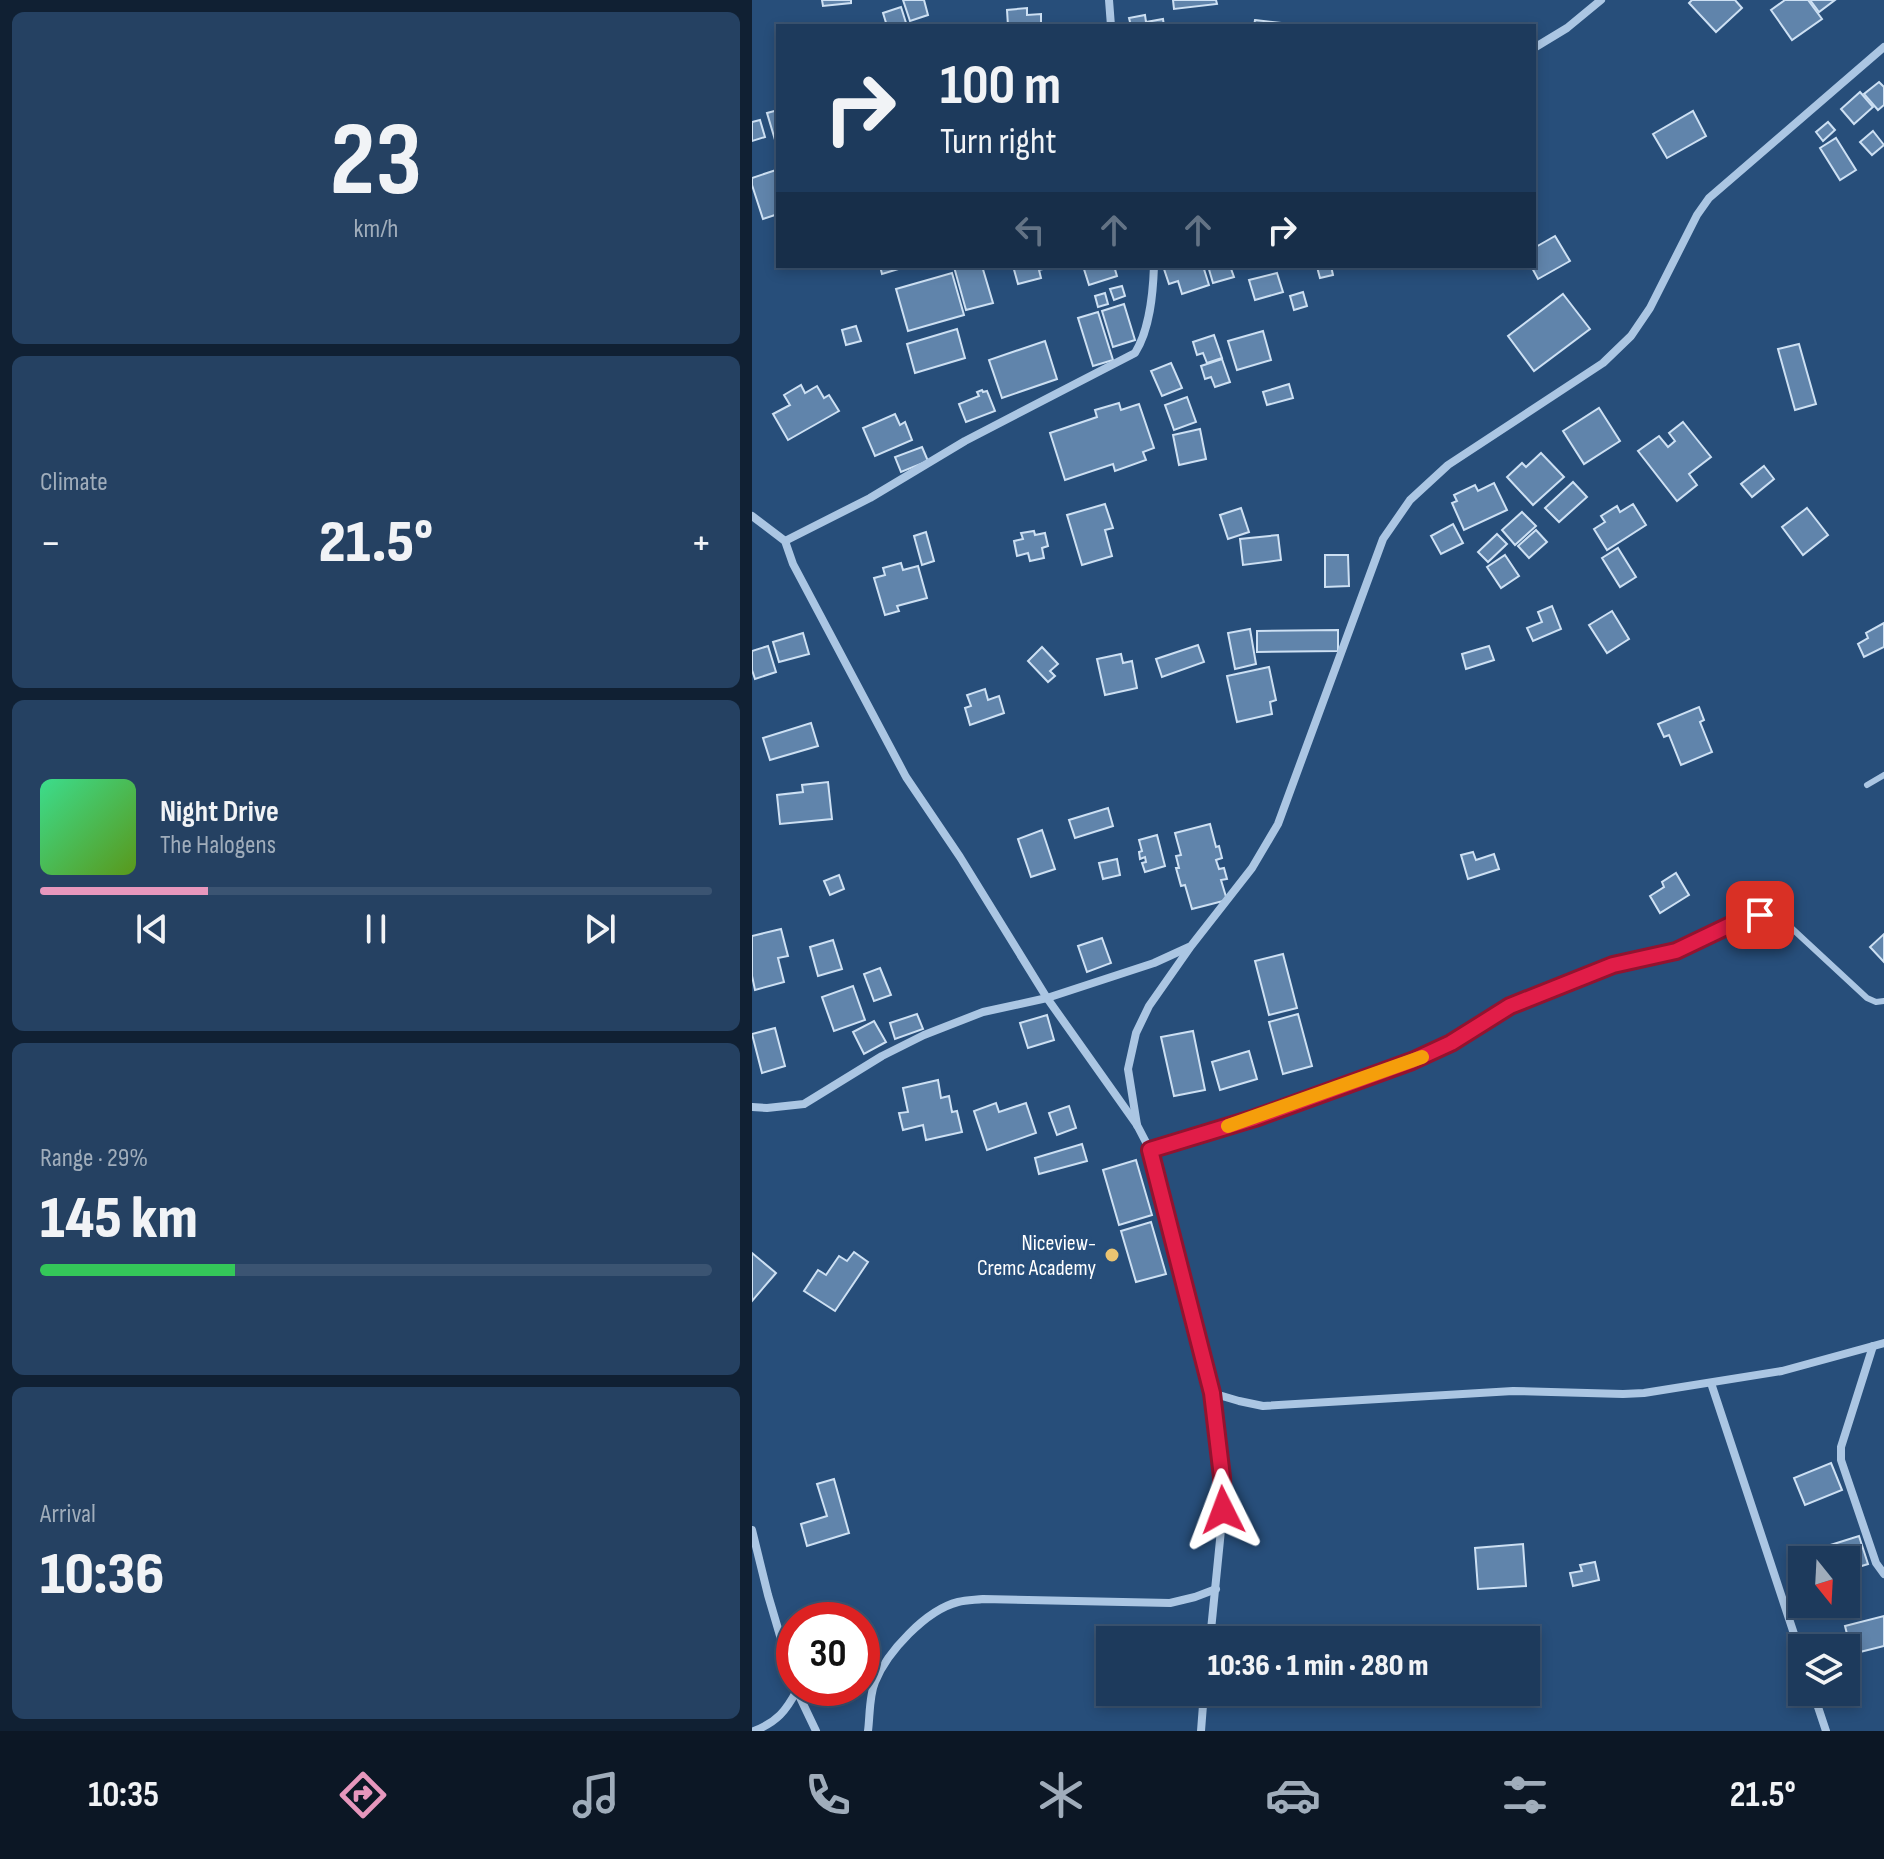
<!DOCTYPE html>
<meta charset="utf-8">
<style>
body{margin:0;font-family:"Sofia Sans Condensed",sans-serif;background:#254162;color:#f1f3f6;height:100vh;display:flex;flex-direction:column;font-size:30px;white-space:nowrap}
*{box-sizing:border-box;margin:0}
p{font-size:26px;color:#a0adbb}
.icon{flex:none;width:44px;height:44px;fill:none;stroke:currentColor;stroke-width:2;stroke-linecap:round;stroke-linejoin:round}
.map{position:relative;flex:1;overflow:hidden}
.side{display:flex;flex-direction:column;gap:12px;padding:12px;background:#102033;width:752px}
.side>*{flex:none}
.hud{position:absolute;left:24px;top:24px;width:760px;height:244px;border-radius:0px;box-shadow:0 4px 12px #0003,0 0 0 2px #3b5472;background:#1d3a5c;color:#f1f3f6;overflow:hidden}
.needle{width:52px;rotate:162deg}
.buttons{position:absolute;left:1036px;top:1546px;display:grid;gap:16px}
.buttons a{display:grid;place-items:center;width:72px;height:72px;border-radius:0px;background:#1d3a5c;box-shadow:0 4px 12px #0003,0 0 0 2px #3b5472;font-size:40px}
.speed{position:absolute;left:24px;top:1602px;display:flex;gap:16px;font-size:40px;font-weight:700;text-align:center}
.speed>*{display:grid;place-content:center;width:104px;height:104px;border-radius:50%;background:#1d3a5c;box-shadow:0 4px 12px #0003,0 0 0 2px #3b5472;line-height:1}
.speed .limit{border:12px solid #d22;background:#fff;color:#111}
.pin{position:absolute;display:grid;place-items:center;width:68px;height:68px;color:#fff;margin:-34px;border-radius:16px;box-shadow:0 4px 12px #0006}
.me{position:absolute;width:88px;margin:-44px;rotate:357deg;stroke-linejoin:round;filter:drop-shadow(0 0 6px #0008)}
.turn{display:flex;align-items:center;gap:28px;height:168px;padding:0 32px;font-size:36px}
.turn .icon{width:104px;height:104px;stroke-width:2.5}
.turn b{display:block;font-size:56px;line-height:68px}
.lanes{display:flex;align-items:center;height:76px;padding:0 32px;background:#0003;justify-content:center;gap:40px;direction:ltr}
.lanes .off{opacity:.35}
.big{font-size:60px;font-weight:800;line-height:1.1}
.side .tile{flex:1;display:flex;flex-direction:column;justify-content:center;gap:12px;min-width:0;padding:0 28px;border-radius:12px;background:#254162}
.side .dial{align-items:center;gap:0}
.dial b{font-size:104px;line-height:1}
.song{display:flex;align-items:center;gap:24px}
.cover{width:96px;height:96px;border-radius:12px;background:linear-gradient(135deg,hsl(150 70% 55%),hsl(90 70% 35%))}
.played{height:8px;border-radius:4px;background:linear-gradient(90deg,#e797bd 25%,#3b5472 25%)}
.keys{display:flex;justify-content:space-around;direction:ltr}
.heat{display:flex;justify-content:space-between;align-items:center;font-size:44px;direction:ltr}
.charge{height:12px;border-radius:6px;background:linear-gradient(90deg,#34c759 29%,#3b5472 0)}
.trip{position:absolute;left:344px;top:1626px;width:444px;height:80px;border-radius:0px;background:#1d3a5c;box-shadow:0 4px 12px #0003,0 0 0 2px #3b5472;font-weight:800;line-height:80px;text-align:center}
.menu{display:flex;height:128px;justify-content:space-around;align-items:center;background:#0c1725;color:#a0adbb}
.menu .icon{width:56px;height:56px}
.menu .on{color:#e797bd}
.menu b{font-size:36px;color:#f1f3f6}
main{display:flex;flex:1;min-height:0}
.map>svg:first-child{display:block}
.building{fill:#6084ab;stroke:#cde0f3;stroke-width:2}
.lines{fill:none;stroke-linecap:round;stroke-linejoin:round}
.service{stroke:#abc6e3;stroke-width:6}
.minor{stroke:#abc6e3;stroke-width:8}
.route-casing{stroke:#92132f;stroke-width:20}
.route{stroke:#e11d48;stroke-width:14}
.slow{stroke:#f59e0b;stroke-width:14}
.poi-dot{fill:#ebc471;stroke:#274e7a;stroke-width:3}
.labels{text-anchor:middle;stroke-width:8;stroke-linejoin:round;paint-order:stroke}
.poi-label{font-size:22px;fill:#fff;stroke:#274e7a;text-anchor:end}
</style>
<main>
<section class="side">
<div class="tile dial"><b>23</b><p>km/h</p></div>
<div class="tile"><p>Climate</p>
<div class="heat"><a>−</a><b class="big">21.5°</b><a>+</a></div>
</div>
<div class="tile">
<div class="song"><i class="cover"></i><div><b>Night Drive</b><p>The Halogens</p></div></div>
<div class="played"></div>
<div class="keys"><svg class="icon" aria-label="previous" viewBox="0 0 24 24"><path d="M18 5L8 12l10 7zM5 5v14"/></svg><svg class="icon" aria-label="pause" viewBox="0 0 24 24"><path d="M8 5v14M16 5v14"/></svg><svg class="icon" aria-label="next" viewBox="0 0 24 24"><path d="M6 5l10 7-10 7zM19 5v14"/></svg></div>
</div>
<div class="tile"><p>Range · 29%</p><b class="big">145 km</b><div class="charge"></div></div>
<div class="tile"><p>Arrival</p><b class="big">10:36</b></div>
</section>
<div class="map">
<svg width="1132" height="1731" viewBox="0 0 1132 1731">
<rect width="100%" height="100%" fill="#274e7a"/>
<g class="building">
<polygon points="70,0 99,0 99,3 71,6"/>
<polygon points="151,0 172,0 176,15 158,21"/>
<polygon points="421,0 464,0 465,4 422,9"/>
<polygon points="940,0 983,0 990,8 964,32 937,3"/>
<polygon points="1033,0 1056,0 1070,19 1040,40 1019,10"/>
<polygon points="1058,0 1083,0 1067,12"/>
<polygon points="149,7 155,26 135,26 131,13"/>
<polygon points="275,8 275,15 289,14 289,26 256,26 255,10"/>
<polygon points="393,15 394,22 411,19 412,26 379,26 377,18"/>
<polygon points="503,20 557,26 502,26"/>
<polygon points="1127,82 1132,87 1132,105 1126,110 1112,94"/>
<polygon points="1108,92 1121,107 1102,124 1089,109"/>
<polygon points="26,110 26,150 15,113"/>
<polygon points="941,111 954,136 915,158 901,134"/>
<polygon points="8,120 13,137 0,141 0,122"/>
<polygon points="1076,122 1083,130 1071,141 1064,132"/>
<polygon points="1121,131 1132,145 1120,155 1108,142"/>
<polygon points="1084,138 1104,170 1088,180 1068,148"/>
<polygon points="24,170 26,177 26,214 11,219 0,185 0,178"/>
<polygon points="803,236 818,261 786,279 779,266 782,266 782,248"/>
<polygon points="128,266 153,266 153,267 130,274"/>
<polygon points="205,266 230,266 241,303 214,310 202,267"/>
<polygon points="261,266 303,266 287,270 289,278 266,284"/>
<polygon points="331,266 362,266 365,276 337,285"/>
<polygon points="411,266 451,266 457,285 430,294 426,281 417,284"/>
<polygon points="456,266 478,266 482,277 461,283"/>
<polygon points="579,266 581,275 568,278 565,267"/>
<polygon points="200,273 212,315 156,331 144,289"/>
<polygon points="525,273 531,292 503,300 497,280"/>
<polygon points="370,286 373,296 362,300 358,289"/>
<polygon points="551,292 555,306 542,310 538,296"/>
<polygon points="353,293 356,304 346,307 343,296"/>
<polygon points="811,294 838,329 782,371 756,336"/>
<polygon points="372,304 383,340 361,347 350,311"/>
<polygon points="346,312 361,360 341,366 326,318"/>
<polygon points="104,326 109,341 94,345 90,330"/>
<polygon points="205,329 213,358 163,373 155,344"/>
<polygon points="511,331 519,360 485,370 476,341"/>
<polygon points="462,335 470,358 455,363 451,353 445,355 441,342"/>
<polygon points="293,341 305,379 250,398 237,360"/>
<polygon points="1047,344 1064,404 1043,410 1026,349"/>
<polygon points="470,359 478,382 463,387 459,377 453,379 449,366"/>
<polygon points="419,363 430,388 410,396 399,371"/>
<polygon points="537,384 541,398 515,405 511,392"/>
<polygon points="49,385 53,393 65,386 72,398 77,395 87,411 36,440 21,414 38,405 32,395"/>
<polygon points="230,390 231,392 235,391 243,411 214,422 207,404 227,396 225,392"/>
<polygon points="435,397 444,422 422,430 413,405"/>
<polygon points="367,403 369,410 387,404 402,448 391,452 394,460 363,471 361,464 313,480 298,433 345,417 343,410"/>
<polygon points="847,408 868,441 832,464 811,431"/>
<polygon points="143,414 148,425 153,422 160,440 123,456 111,428"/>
<polygon points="931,422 959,457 937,474 945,485 925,501 886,451 907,436 916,447 923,441 917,433"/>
<polygon points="448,429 454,459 427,465 421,435"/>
<polygon points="170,447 176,461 149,472 143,457"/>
<polygon points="789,453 812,477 781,505 755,477 770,463 774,467"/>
<polygon points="1012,466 1022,479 1000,497 989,484"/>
<polygon points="821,482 835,497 807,522 793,508"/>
<polygon points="742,483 755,510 712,530 700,503 705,501 702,495 723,485 726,491"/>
<polygon points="353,504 361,528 353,530 360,556 330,565 315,515"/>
<polygon points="881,504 894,525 855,550 842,529 853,522 849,516 865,506 868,512"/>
<polygon points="489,508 497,532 476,539 468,515"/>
<polygon points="1055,508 1076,535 1051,555 1030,527"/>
<polygon points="770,512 784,526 763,545 750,530"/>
<polygon points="701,524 711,543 689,554 679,536"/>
<polygon points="784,530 795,542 777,558 766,546"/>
<polygon points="282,531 283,535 293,533 296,546 290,548 292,558 278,561 276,553 265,556 262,541 271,539 269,533"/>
<polygon points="174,532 182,561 170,565 162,536"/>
<polygon points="745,534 755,544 736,562 726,552"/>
<polygon points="526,535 529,560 491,565 488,539"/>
<polygon points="866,548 884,577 868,587 850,558"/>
<polygon points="573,555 596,555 597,586 573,587"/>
<polygon points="753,555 767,576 749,588 735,567"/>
<polygon points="149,563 151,570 166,566 175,598 145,606 147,611 133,615 122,578 133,575 131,568"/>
<polygon points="800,606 809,629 781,641 775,628 790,622 786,612"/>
<polygon points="860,611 877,639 855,653 837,625"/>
<polygon points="1132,623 1132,647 1112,657 1106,644 1116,638 1114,633"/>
<polygon points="498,629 504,664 483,669 476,633"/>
<polygon points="586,630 586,651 505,652 505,631"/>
<polygon points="51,633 57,654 27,662 21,642"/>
<polygon points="446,645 452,662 410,677 404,659"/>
<polygon points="16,646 24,672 3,679 0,670 0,651"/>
<polygon points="737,646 742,660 714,669 710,654"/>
<polygon points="290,647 306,664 298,671 303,676 296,682 276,661"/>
<polygon points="369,654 371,663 380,661 385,688 353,695 345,659"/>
<polygon points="517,667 524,700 518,702 520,714 485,722 475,676"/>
<polygon points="233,689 236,700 247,696 252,713 218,725 213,708 219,706 215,695"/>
<polygon points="947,707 952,720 948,722 960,752 929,765 917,735 912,737 906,724"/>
<polygon points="59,723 66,746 18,760 11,738"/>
<polygon points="76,782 80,819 28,824 25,795 51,792 50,785"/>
<polygon points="356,808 361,826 323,838 317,820"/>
<polygon points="458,824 464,847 467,846 470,858 464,860 467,869 472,868 475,879 469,880 475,900 440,909 433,885 429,886 424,868 427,868 424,856 429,855 423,833"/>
<polygon points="290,830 303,869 279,877 266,839"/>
<polygon points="405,835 413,866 393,872 390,863 394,862 393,857 388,859 387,852 390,851 387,840"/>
<polygon points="721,852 724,860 742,854 747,869 716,879 709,855"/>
<polygon points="365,859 368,875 351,879 347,863"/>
<polygon points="924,873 937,895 908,913 898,896 912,887 910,882"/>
<polygon points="87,875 92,889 78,895 72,881"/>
<polygon points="29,929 36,956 26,958 32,982 3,990 0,976 0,936"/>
<polygon points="1132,934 1132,962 1118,947"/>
<polygon points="350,938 359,963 335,972 326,946"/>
<polygon points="81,940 90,969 66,976 58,947"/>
<polygon points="531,954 545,1008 517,1015 503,961"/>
<polygon points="128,968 139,995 122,1001 112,974"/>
<polygon points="101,986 113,1020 82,1031 70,997"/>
<polygon points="165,1014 171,1029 143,1039 138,1023"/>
<polygon points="546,1014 560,1066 531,1074 517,1022"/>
<polygon points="295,1015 302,1040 276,1048 268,1023"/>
<polygon points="122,1021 134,1042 112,1054 101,1032"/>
<polygon points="23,1028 33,1066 10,1073 0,1034"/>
<polygon points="441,1031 453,1090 422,1096 409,1037"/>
<polygon points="497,1051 505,1079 468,1090 460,1062"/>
<polygon points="186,1080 189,1098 197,1096 200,1112 205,1111 210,1132 174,1140 171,1125 151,1130 147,1113 156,1112 151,1088"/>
<polygon points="244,1103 247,1112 274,1103 284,1133 235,1150 222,1111"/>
<polygon points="317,1106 324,1128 305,1135 297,1113"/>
<polygon points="330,1144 335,1161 287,1174 283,1158"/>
<polygon points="384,1160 400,1215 367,1225 351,1170"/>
<polygon points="399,1222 414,1274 384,1282 369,1231"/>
<polygon points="102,1252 116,1262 83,1311 52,1291 66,1270 74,1275 87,1256 95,1261"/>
<polygon points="0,1253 24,1273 0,1301"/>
<polygon points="1079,1463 1090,1490 1053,1505 1042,1478"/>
<polygon points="82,1479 97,1533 55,1546 49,1524 75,1516 65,1484"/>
<polygon points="1107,1536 1116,1564 1094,1571 1094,1560 1073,1560 1069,1548"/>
<polygon points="771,1544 774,1586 726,1589 723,1548"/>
<polygon points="843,1562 847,1580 821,1586 818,1573 830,1571 828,1565"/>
<polygon points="1132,1616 1132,1646 1100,1654 1093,1626"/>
</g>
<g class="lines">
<g class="service">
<polyline points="1115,785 1132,775"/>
<polyline points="398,1150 503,1118 660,1061 699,1043 758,1006 861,965 924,951 993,918 1008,915 1022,916 1033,922 1115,998 1124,1002 1132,1001"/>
</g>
<g class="minor">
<polyline points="357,0 359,26"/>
<polyline points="782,48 815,28 849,0"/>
<polyline points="0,516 33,541 41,564 154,777 208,857 295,998 385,1125 398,1150 460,1393 470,1477 471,1510 458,1640"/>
<path d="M 33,541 L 118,498 L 213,441 L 383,353 C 398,329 401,294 402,266"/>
<polyline points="0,1107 15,1108 52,1104 130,1056 172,1035 231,1012 295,998 402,963 437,947"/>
<polyline points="385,1125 376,1069 384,1033 397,1006 439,946 500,868 526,824 631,539 658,500 696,465 851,363 879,336 898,308 945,215 957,198 1132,47"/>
<polyline points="1121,1346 1089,1447 1089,1460 1124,1563 1132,1574"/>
<polyline points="959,1383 1050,1658"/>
<polyline points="460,1393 487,1401 511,1406 761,1391 871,1394 892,1393 1030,1371 1132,1343"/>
<polyline points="0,1530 16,1595 42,1683"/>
<polyline points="44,1689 64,1731"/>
<polyline points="1061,1692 1074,1731"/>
<path d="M 2,1731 C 25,1722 34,1711 45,1690"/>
<path d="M 116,1731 C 118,1716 117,1696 123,1682 C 135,1652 174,1610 206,1602 C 214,1600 223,1600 231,1599 L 418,1603 L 443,1597 L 464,1589"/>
<polyline points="449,1731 452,1692"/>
</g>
</g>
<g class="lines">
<defs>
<polyline id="route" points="471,1510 470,1477 460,1393 398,1150 503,1118 660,1061 699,1043 758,1006 861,965 924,951 993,918 1008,915"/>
</defs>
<use href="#route" class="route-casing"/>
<use href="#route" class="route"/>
<polyline class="slow" points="476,1126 670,1057"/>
</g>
<circle class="poi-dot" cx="360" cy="1255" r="8"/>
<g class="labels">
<g class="poi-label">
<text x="344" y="1250">Niceview-<tspan x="344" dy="25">Cremc Academy</tspan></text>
</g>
</g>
</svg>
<div class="buttons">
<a><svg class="needle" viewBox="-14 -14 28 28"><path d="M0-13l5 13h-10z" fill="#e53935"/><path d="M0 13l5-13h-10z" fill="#a0adbb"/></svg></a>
<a><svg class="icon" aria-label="layers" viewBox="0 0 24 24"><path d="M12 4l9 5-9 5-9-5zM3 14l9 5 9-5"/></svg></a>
</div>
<div class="speed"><div class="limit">30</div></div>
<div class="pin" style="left:1008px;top:915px;background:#d93025"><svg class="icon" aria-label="arrive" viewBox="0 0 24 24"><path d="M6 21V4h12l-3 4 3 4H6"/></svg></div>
<svg class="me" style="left:471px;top:1510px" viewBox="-20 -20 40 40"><path d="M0-17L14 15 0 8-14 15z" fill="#e11d48" stroke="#fff" stroke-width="4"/></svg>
<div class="trip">10:36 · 1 min · 280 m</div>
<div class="hud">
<div class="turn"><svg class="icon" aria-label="right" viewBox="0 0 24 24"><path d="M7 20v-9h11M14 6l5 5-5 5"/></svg><div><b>100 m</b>Turn right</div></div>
<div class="lanes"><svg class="icon off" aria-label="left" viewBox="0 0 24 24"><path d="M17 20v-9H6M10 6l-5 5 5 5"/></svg><svg class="icon off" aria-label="ahead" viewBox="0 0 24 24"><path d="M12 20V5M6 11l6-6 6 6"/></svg><svg class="icon off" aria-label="ahead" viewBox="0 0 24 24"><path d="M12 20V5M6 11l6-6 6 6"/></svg><svg class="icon" aria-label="right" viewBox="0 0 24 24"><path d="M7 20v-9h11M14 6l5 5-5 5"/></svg></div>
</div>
</div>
</main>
<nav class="menu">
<b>10:35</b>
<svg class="icon on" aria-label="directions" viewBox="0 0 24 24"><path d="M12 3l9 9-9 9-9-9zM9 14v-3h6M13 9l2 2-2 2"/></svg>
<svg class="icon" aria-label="music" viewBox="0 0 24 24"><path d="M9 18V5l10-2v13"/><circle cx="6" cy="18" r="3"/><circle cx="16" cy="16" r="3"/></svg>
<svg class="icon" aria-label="phone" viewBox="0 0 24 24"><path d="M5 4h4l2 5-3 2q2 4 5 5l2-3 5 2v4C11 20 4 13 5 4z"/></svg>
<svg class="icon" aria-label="climate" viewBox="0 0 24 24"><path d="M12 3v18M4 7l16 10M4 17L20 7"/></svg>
<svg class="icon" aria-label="car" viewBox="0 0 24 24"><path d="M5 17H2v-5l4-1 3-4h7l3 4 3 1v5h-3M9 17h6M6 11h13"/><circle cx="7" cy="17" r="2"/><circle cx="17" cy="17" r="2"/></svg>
<svg class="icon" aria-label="filters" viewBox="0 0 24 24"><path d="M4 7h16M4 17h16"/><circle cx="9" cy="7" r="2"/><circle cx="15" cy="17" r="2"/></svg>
<b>21.5°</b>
</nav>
